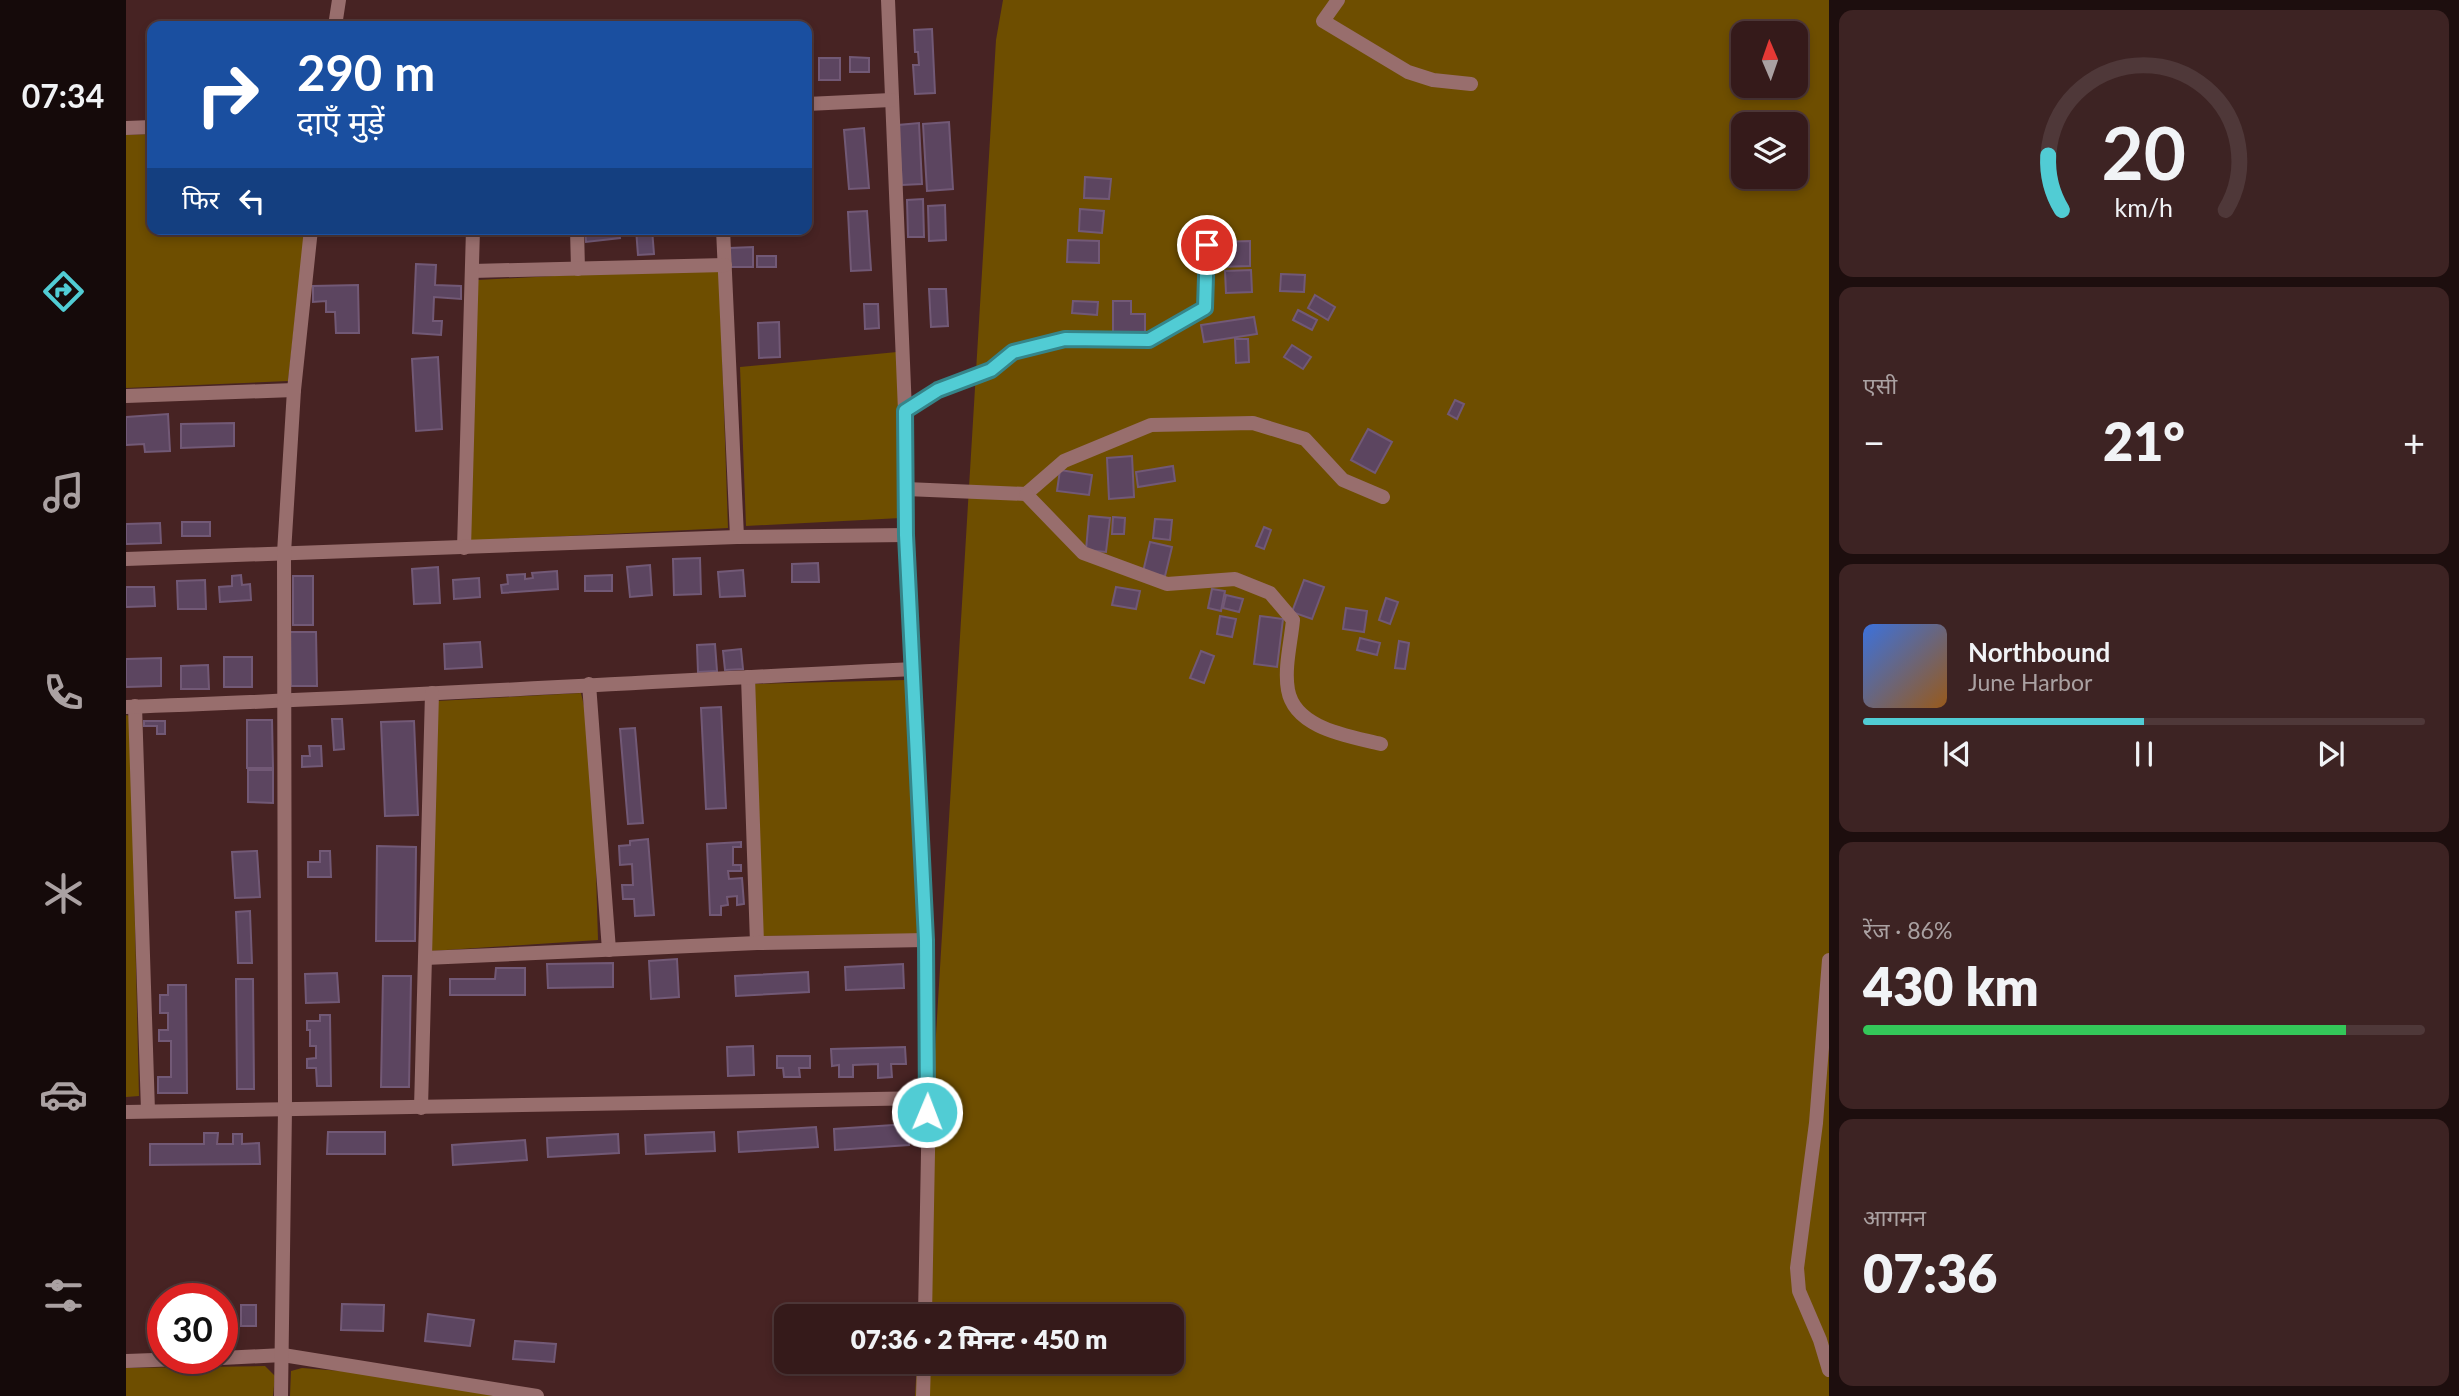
<!DOCTYPE html>
<html lang="hi">
<meta charset="utf-8">
<style>
body{margin:0;font-family:Lato,"Noto Sans Devanagari",sans-serif;background:#3d2323;color:#f1f3f6;height:100vh;display:flex;flex-direction:column;font-size:26px;white-space:nowrap}
*{box-sizing:border-box;margin:0}
p{font-size:23px;color:#aaa1a2}
.icon{flex:none;width:38px;height:38px;fill:none;stroke:currentColor;stroke-width:2;stroke-linecap:round;stroke-linejoin:round}
.map{position:relative;flex:1;overflow:hidden}
.panel{display:flex;flex-direction:column;gap:10px;padding:10px;background:#1d0e0e;width:630px}
.panel>*{flex:none}
.guide{position:absolute;left:21px;top:21px;width:665px;height:214px;border-radius:14px;box-shadow:0 4px 10px #0003,0 0 0 2px #4f3839;background:#1a4fa0;color:#fff;overflow:hidden}
.needle{width:46px;rotate:358deg}
.controls{position:absolute;left:1605px;top:21px;display:grid;gap:14px}
.controls a{display:grid;place-items:center;width:77px;height:77px;border-radius:14px;background:#351a1a;box-shadow:0 4px 10px #0003,0 0 0 2px #4f3839;font-size:35px}
.speed{position:absolute;left:21px;top:1283px;display:flex;gap:14px;font-size:35px;font-weight:700;text-align:center}
.speed>*{display:grid;place-content:center;width:91px;height:91px;border-radius:50%;background:#351a1a;box-shadow:0 4px 10px #0003,0 0 0 2px #4f3839;line-height:1}
.speed .limit{border:10px solid #d22;background:#fff;color:#111}
.pin{position:absolute;display:grid;place-items:center;width:60px;height:60px;color:#fff;margin:-30px;border:4px solid #fff;border-radius:50%;box-shadow:0 2px 7px #0007}
.me{position:absolute;width:77px;margin:-38px;rotate:1deg;stroke-linejoin:round;filter:drop-shadow(0 0 5px #0008)}
.turn{display:flex;align-items:center;gap:24px;height:147px;padding:0 35px;font-size:32px}
.turn .icon{width:91px;height:91px;stroke-width:2.5}
.turn b{display:block;font-size:49px;line-height:60px}
.then{display:flex;align-items:center;height:66px;padding:0 35px;background:#0003;gap:14px;font-size:26px}
.big{font-size:52px;font-weight:800;line-height:1.1}
.panel .tile{flex:1;display:flex;flex-direction:column;justify-content:center;gap:10px;min-width:0;padding:0 24px;border-radius:14px;background:#3d2323}
.panel .dial{align-items:center;gap:0}
.dial svg{height:182px;overflow:visible;fill:none;stroke:#4f3839;stroke-width:7;stroke-linecap:round;text-anchor:middle}
.dial text{fill:#f1f3f6;stroke:none}
.song{display:flex;align-items:center;gap:21px}
.cover{width:84px;height:84px;border-radius:10px;background:linear-gradient(135deg,hsl(220 70% 55%),hsl(30 70% 35%))}
.played{height:7px;border-radius:4px;background:linear-gradient(90deg,#51ccd4 50%,#4f3839 50%)}
.keys{display:flex;justify-content:space-around;direction:ltr}
.heat{display:flex;justify-content:space-between;align-items:center;font-size:38px;direction:ltr}
.charge{height:10px;border-radius:5px;background:linear-gradient(90deg,#34c759 86%,#4f3839 0)}
.trip{position:absolute;left:648px;top:1304px;width:410px;height:70px;border-radius:14px;background:#351a1a;box-shadow:0 4px 10px #0003,0 0 0 2px #4f3839;font-weight:800;line-height:70px;text-align:center}
main{display:flex;flex:1;min-height:0}
.dock{display:flex;flex-direction:column;width:126px;justify-content:space-around;align-items:center;background:#150a0a;color:#aaa1a2}
.dock .icon{width:49px;height:49px}
.dock .current{color:#51ccd4}
.dock b{font-size:32px;color:#f1f3f6}
.map>svg:first-child{display:block}
.green{fill:#6e4e00;fill-rule:evenodd}
.building{fill:#5c4560;stroke:#725976;stroke-width:2}
.lines{fill:none;stroke-linecap:round;stroke-linejoin:round}
.minor{stroke:#986e6d;stroke-width:14}
.route-casing{stroke:#35858a;stroke-width:18}
.route{stroke:#51ccd4;stroke-width:12}
</style>
<main>
<nav class="dock">
<b>07:34</b>
<svg class="icon current" aria-label="directions" viewBox="0 0 24 24"><path d="M12 3l9 9-9 9-9-9zM9 14v-3h6M13 9l2 2-2 2"/></svg>
<svg class="icon" aria-label="music" viewBox="0 0 24 24"><path d="M9 18V5l10-2v13"/><circle cx="6" cy="18" r="3"/><circle cx="16" cy="16" r="3"/></svg>
<svg class="icon" aria-label="phone" viewBox="0 0 24 24"><path d="M5 4h4l2 5-3 2q2 4 5 5l2-3 5 2v4C11 20 4 13 5 4z"/></svg>
<svg class="icon" aria-label="climate" viewBox="0 0 24 24"><path d="M12 3v18M4 7l16 10M4 17L20 7"/></svg>
<svg class="icon" aria-label="car" viewBox="0 0 24 24"><path d="M5 17H2v-5l4-1 3-4h7l3 4 3 1v5h-3M9 17h6M6 11h13"/><circle cx="7" cy="17" r="2"/><circle cx="17" cy="17" r="2"/></svg>
<svg class="icon" aria-label="filters" viewBox="0 0 24 24"><path d="M4 7h16M4 17h16"/><circle cx="9" cy="7" r="2"/><circle cx="15" cy="17" r="2"/></svg>
</nav>
<div class="map">
<svg width="1703" height="1396" viewBox="0 0 1703 1396">
<rect width="100%" height="100%" fill="#472323"/>
<g class="green">
<path d="M 877,0 L 1703,0 L 1703,1396 L 789,1396 L 791,1362 L 1045,1362 L 1045,1316 L 793,1316 L 870,40 ZM 1617,33 L 1670,33 L 1670,86 L 1617,86 ZM 1617,124 L 1670,124 L 1670,177 L 1617,177 Z"/>
<polygon points="26,134 26,229 179,229 162,381 0,388 0,135"/>
<polygon points="593,267 602,528 341,541 352,280"/>
<polygon points="771,352 775,518 620,526 614,367"/>
<polygon points="780,680 792,934 635,936 624,684"/>
<polygon points="455,693 466,740 472,940 305,951 311,701"/>
<polygon points="0,715 4,716 13,1096 0,1097"/>
<polygon points="139,1366 149,1376 147,1396 0,1396 0,1368"/>
<polygon points="176,1368 268,1375 390,1396 164,1396 165,1371"/>
</g>
<g class="building">
<polygon points="806,29 809,93 789,94 787,65 793,65 792,52 789,52 788,30"/>
<polygon points="724,57 743,58 743,72 724,72"/>
<rect x="693" y="58" width="21" height="22"/>
<polygon points="823,122 827,189 801,191 797,124"/>
<polygon points="793,123 796,184 776,185 772,125"/>
<polygon points="738,128 743,188 723,189 718,130"/>
<polygon points="959,177 985,179 983,199 958,198"/>
<polygon points="797,199 798,237 782,237 781,200"/>
<polygon points="819,205 820,240 803,241 802,206"/>
<polygon points="954,209 978,211 976,233 953,231"/>
<polygon points="741,211 745,270 725,271 722,212"/>
<polygon points="403,229 430,229 430,235 403,234"/>
<polygon points="459,229 493,229 494,238 460,242"/>
<polygon points="510,229 526,229 528,254 512,255"/>
<polygon points="942,240 973,241 973,263 941,262"/>
<polygon points="1124,241 1124,266 1092,267 1091,242"/>
<polygon points="627,247 627,267 604,267 604,248"/>
<rect x="631" y="256" width="19" height="11"/>
<polygon points="290,264 310,265 309,285 335,286 335,299 308,297 307,321 316,321 315,335 287,333"/>
<polygon points="1125,270 1126,292 1100,293 1099,271"/>
<polygon points="1155,274 1179,275 1178,292 1154,291"/>
<polygon points="232,285 233,333 210,333 209,312 200,312 200,301 187,302 187,286"/>
<polygon points="803,289 820,289 822,326 805,327"/>
<polygon points="1189,295 1209,307 1202,320 1182,308"/>
<polygon points="947,301 972,302 971,315 946,313"/>
<polygon points="987,301 1005,301 1005,314 1019,314 1019,334 987,334"/>
<polygon points="738,304 752,304 753,328 739,329"/>
<polygon points="1172,310 1191,320 1186,330 1167,320"/>
<polygon points="1128,317 1131,334 1078,342 1075,325"/>
<polygon points="653,322 654,357 633,358 632,323"/>
<polygon points="1109,339 1122,339 1123,362 1110,363"/>
<polygon points="1166,345 1185,357 1177,369 1158,357"/>
<polygon points="312,357 316,429 290,431 286,359"/>
<polygon points="1329,400 1338,404 1331,419 1322,414"/>
<polygon points="42,414 44,451 19,452 18,444 0,445 0,417"/>
<polygon points="108,423 108,446 55,448 55,424"/>
<polygon points="1242,429 1266,442 1249,473 1225,460"/>
<polygon points="1006,456 1008,497 983,499 981,458"/>
<polygon points="1047,466 1049,481 1012,487 1010,472"/>
<polygon points="934,470 966,475 963,495 931,491"/>
<polygon points="963,516 984,518 980,552 960,550"/>
<polygon points="987,517 999,518 998,534 986,534"/>
<polygon points="1029,519 1046,520 1044,540 1027,538"/>
<rect x="56" y="522" width="28" height="14"/>
<polygon points="34,523 35,543 0,544 0,524"/>
<polygon points="1138,527 1145,530 1138,549 1130,546"/>
<polygon points="1024,542 1046,547 1039,576 1017,572"/>
<polygon points="574,558 575,594 548,595 547,559"/>
<polygon points="692,563 693,582 666,582 666,564"/>
<polygon points="524,565 526,595 504,597 501,567"/>
<polygon points="312,567 314,603 288,604 286,569"/>
<polygon points="617,570 619,596 594,597 592,572"/>
<polygon points="431,571 432,589 376,593 375,585 382,584 381,575 399,574 399,579 407,578 406,573"/>
<polygon points="115,575 116,585 124,584 125,600 94,602 93,587 106,586 106,576"/>
<polygon points="486,575 486,591 459,591 459,576"/>
<rect x="167" y="576" width="20" height="49"/>
<polygon points="353,578 354,597 328,599 327,580"/>
<polygon points="79,580 80,609 52,609 51,581"/>
<polygon points="1178,580 1198,587 1186,619 1166,612"/>
<polygon points="0,587 28,587 29,606 0,607"/>
<polygon points="990,587 1014,591 1010,609 986,605"/>
<polygon points="1086,589 1099,591 1095,611 1082,608"/>
<polygon points="1100,595 1117,599 1113,612 1097,608"/>
<polygon points="1260,598 1272,602 1264,624 1253,620"/>
<polygon points="1220,608 1241,611 1238,632 1217,629"/>
<polygon points="1094,616 1110,619 1106,637 1091,634"/>
<polygon points="1134,616 1157,619 1151,667 1128,664"/>
<polygon points="164,632 190,632 191,686 165,686"/>
<polygon points="1234,638 1254,643 1251,655 1231,650"/>
<polygon points="1273,641 1283,643 1279,669 1269,668"/>
<polygon points="354,642 356,667 319,669 318,644"/>
<polygon points="589,644 591,671 572,672 571,645"/>
<polygon points="615,649 617,669 599,670 597,651"/>
<polygon points="1075,651 1088,656 1078,683 1064,678"/>
<rect x="98" y="657" width="28" height="30"/>
<polygon points="35,658 35,686 0,687 0,659"/>
<polygon points="82,665 83,689 55,689 55,666"/>
<polygon points="595,707 600,808 580,809 575,708"/>
<polygon points="206,719 216,719 218,749 208,750"/>
<polygon points="121,720 146,720 147,768 121,768"/>
<polygon points="18,721 39,721 39,734 31,734 31,726 18,726"/>
<polygon points="288,721 292,815 259,816 255,722"/>
<polygon points="509,728 517,823 502,824 494,729"/>
<polygon points="183,746 195,746 196,766 176,767 176,756 184,756"/>
<polygon points="122,770 147,770 147,803 122,802"/>
<polygon points="522,839 528,915 509,916 508,899 497,899 496,885 507,885 506,864 494,865 493,846 504,845 504,841"/>
<polygon points="615,842 615,847 607,847 607,865 615,865 615,871 602,871 603,879 616,878 618,904 611,905 611,896 601,897 602,905 595,906 595,915 584,915 581,844"/>
<polygon points="251,846 290,847 289,941 250,941"/>
<polygon points="131,851 134,897 109,898 106,852"/>
<polygon points="194,851 204,851 205,877 182,877 182,862 194,862"/>
<polygon points="124,911 126,963 112,963 110,912"/>
<polygon points="551,959 553,997 525,999 523,961"/>
<polygon points="487,963 487,987 422,988 421,964"/>
<polygon points="777,964 778,988 720,990 719,967"/>
<polygon points="370,968 399,968 399,995 324,995 324,979 369,979"/>
<polygon points="682,972 683,992 610,996 609,976"/>
<polygon points="211,973 213,1002 180,1003 179,974"/>
<polygon points="257,976 285,976 283,1087 255,1087"/>
<polygon points="110,979 127,979 128,1089 111,1089"/>
<polygon points="42,985 60,985 61,1093 32,1093 32,1077 45,1077 45,1041 33,1041 33,1030 42,1030 42,1013 34,1013 34,995 42,995"/>
<polygon points="194,1015 204,1015 205,1086 191,1086 190,1068 181,1068 181,1059 190,1058 190,1046 184,1046 184,1030 181,1030 181,1021 194,1021"/>
<polygon points="627,1046 628,1075 602,1076 601,1047"/>
<polygon points="779,1047 780,1064 765,1064 766,1077 752,1078 752,1064 727,1065 727,1077 713,1077 713,1065 706,1066 705,1049"/>
<polygon points="651,1056 684,1056 684,1068 673,1068 674,1077 658,1077 657,1068 651,1068"/>
<polygon points="782,1124 783,1145 709,1150 708,1129"/>
<polygon points="690,1127 692,1147 613,1152 612,1132"/>
<polygon points="202,1132 259,1132 259,1154 201,1154"/>
<polygon points="588,1132 589,1151 520,1154 519,1135"/>
<polygon points="78,1133 92,1133 91,1144 107,1144 107,1134 116,1134 116,1144 133,1143 134,1164 24,1165 24,1144 78,1144"/>
<polygon points="492,1134 493,1153 422,1157 421,1138"/>
<polygon points="399,1140 401,1160 327,1165 326,1145"/>
<polygon points="216,1304 258,1305 257,1331 215,1330"/>
<rect x="115" y="1305" width="15" height="21"/>
<polygon points="302,1314 348,1320 344,1346 299,1341"/>
<polygon points="389,1341 430,1344 428,1362 387,1359"/>
</g>
<g class="lines">
<g class="minor">
<polyline points="762,0 779,411 780,535 800,940 803,1098 799,1316"/>
<polyline points="1212,0 1197,21 1282,72 1307,80 1345,84"/>
<polyline points="209,26 213,0"/>
<polyline points="681,104 765,100"/>
<polyline points="0,128 26,127"/>
<polyline points="451,229 452,269"/>
<polyline points="597,229 611,537"/>
<polyline points="346,271 599,265"/>
<polyline points="0,396 168,390"/>
<polyline points="779,411 812,390 865,370 887,352 939,339 1023,340 1079,308 1081,245"/>
<polyline points="780,489 900,494 938,461 1025,425 1127,423 1179,439 1217,480 1257,497"/>
<path d="M 900,494 L 957,553 L 1041,584 L 1109,579 L 1144,593 L 1167,620 C 1165,642 1158,668 1162,690 C 1169,729 1224,736 1255,744"/>
<polyline points="338,548 347,229"/>
<polyline points="0,559 611,537 780,535"/>
<polyline points="622,677 631,943"/>
<polyline points="463,684 483,950"/>
<polyline points="9,706 22,1111"/>
<path d="M 0,707 C 263,698 525,681 788,669"/>
<polyline points="299,958 631,943 800,940"/>
<polyline points="1703,960 1690,1123 1671,1268 1673,1291 1694,1340 1703,1370"/>
<polyline points="295,1108 306,693"/>
<polyline points="0,1112 803,1098"/>
<polyline points="96,1358 157,1355 411,1396"/>
<polyline points="0,1361 84,1358"/>
<polyline points="155,1396 159,1109 158,553 168,390 185,229"/>
<polyline points="797,1396 798,1362"/>
</g>
</g>
<g class="lines">
<defs>
<polyline id="route" points="801,1112 800,940 780,535 779,411 812,390 865,370 887,352 939,339 1023,340 1079,308 1081,245"/>
</defs>
<use href="#route" class="route-casing"/>
<use href="#route" class="route"/>
</g>
</svg>
<div class="controls">
<a><svg class="needle" viewBox="-14 -14 28 28"><path d="M0-13l5 13h-10z" fill="#e53935"/><path d="M0 13l5-13h-10z" fill="#aaa1a2"/></svg></a>
<a><svg class="icon" aria-label="layers" viewBox="0 0 24 24"><path d="M12 4l9 5-9 5-9-5zM3 14l9 5 9-5"/></svg></a>
</div>
<div class="speed"><div class="limit">30</div></div>
<div class="pin" style="left:1081px;top:245px;background:#d93025"><svg class="icon" aria-label="arrive" viewBox="0 0 24 24"><path d="M6 21V4h12l-3 4 3 4H6"/></svg></div>
<svg class="me" style="left:801px;top:1112px" viewBox="-20 -20 40 40"><circle r="17" fill="#51ccd4" stroke="#fff" stroke-width="3"/><path d="M0-11L8 9 0 5-8 9z" fill="#fff"/></svg>
<div class="trip">07:36 · 2 मिनट · 450 m</div>
<div class="guide">
<div class="turn"><svg class="icon" aria-label="right" viewBox="0 0 24 24"><path d="M7 20v-9h11M14 6l5 5-5 5"/></svg><div><b>290 m</b>दाएँ मुड़ें</div></div>
<div class="then">फिर<svg class="icon" aria-label="left" viewBox="0 0 24 24"><path d="M17 20v-9H6M10 6l-5 5 5 5"/></svg></div>
</div>
</div>
<section class="panel">
<div class="tile dial"><svg viewBox="0 0 100 80">
<path d="M14 69A42 42 0 1 1 86 69"/>
<path d="M14 69A42 42 0 0 1 8 45" stroke="#51ccd4"/>
<text x="50" y="56" font-size="32" font-weight="700">20</text>
<text x="50" y="72" font-size="11">km/h</text>
</svg></div>
<div class="tile"><p>एसी</p>
<div class="heat"><a>−</a><b class="big">21°</b><a>+</a></div>
</div>
<div class="tile">
<div class="song"><i class="cover"></i><div><b>Northbound</b><p>June Harbor</p></div></div>
<div class="played"></div>
<div class="keys"><svg class="icon" aria-label="previous" viewBox="0 0 24 24"><path d="M18 5L8 12l10 7zM5 5v14"/></svg><svg class="icon" aria-label="pause" viewBox="0 0 24 24"><path d="M8 5v14M16 5v14"/></svg><svg class="icon" aria-label="next" viewBox="0 0 24 24"><path d="M6 5l10 7-10 7zM19 5v14"/></svg></div>
</div>
<div class="tile"><p>रेंज · 86%</p><b class="big">430 km</b><div class="charge"></div></div>
<div class="tile"><p>आगमन</p><b class="big">07:36</b></div>
</section>
</main>
